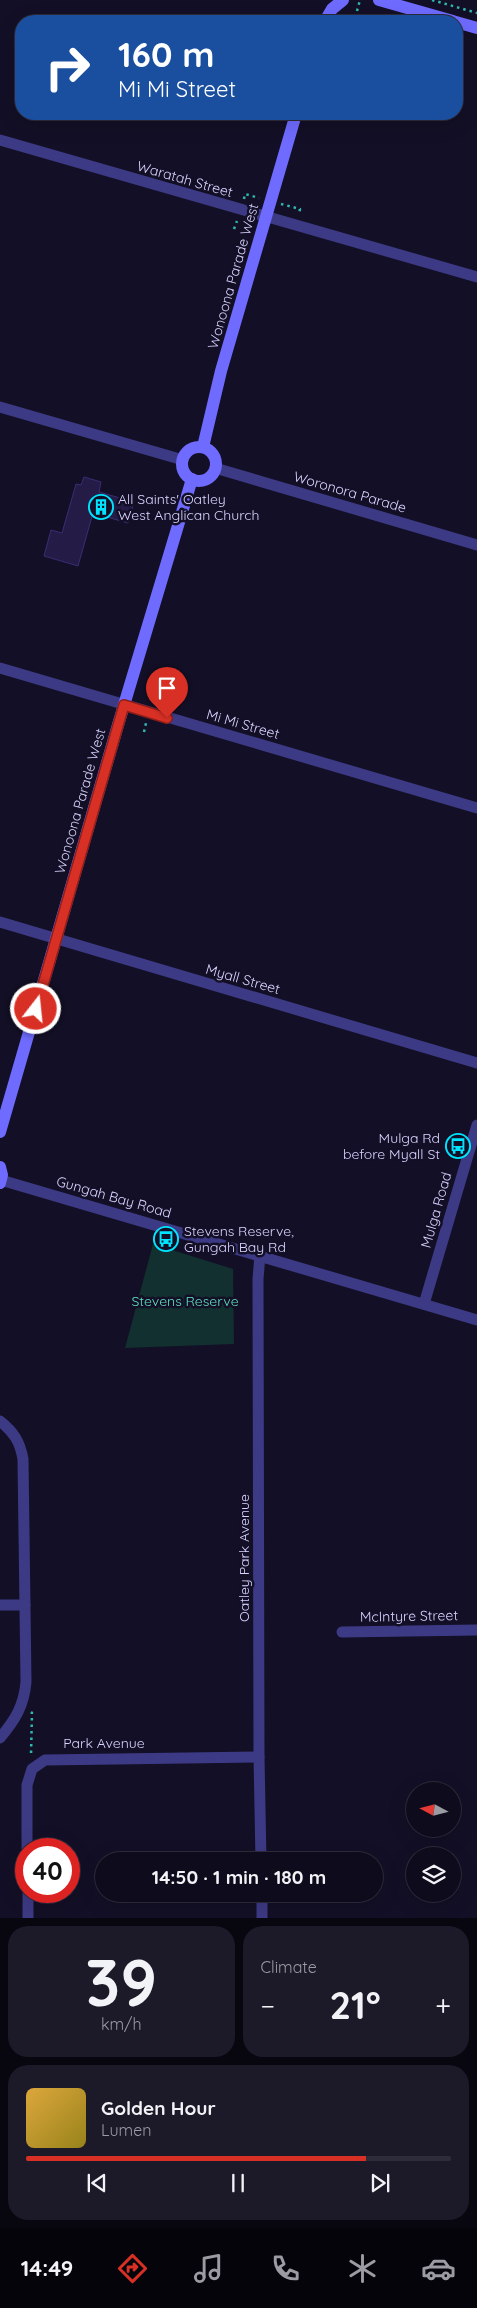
<!DOCTYPE html>
<meta charset="utf-8">
<style>
body{margin:0;font-family:Quicksand,sans-serif;background:#1c1929;color:#f1f3f6;height:100vh;display:flex;flex-direction:column;font-size:19px;white-space:nowrap}
*{box-sizing:border-box;margin:0}
p{font-size:16px;color:#9b9ba3}
.icon{flex:none;width:28px;height:28px;fill:none;stroke:currentColor;stroke-width:2;stroke-linecap:round;stroke-linejoin:round}
.map{position:relative;height:1918px;overflow:hidden}
.details{display:flex;flex-direction:column;gap:8px;padding:8px;background:#08060f;flex:1}
.details>*{flex:none}
.banner{position:absolute;left:15px;top:15px;width:448px;height:105px;border-radius:20px;box-shadow:0 5px 20px #0002,0 0 0 1px #2e2b3b;background:#1a4fa0;color:#fff;overflow:hidden}
.needle{width:32px;rotate:277deg}
.fabs{position:absolute;left:406px;top:1782px;display:grid;gap:10px}
.fabs a{display:grid;place-items:center;width:55px;height:55px;border-radius:50%;background:#0e0b1c;box-shadow:0 5px 20px #0002,0 0 0 1px #2e2b3b;font-size:25px}
.speed{position:absolute;left:15px;top:1838px;display:flex;gap:10px;font-size:25px;font-weight:700;text-align:center}
.speed>*{display:grid;place-content:center;width:65px;height:65px;border-radius:50%;background:#0e0b1c;box-shadow:0 5px 20px #0002,0 0 0 1px #2e2b3b;line-height:1}
.speed .limit{border:8px solid #d22;background:#fff;color:#111}
.pin{position:absolute;display:grid;place-items:center;width:42px;height:42px;color:#fff;margin:-51px -21px;border-radius:50% 50% 50% 0;rotate:-45deg;box-shadow:0 0 5px #0007}
.pin .icon{rotate:45deg}
.me{position:absolute;width:55px;margin:-28px;rotate:16deg;stroke-linejoin:round;filter:drop-shadow(0 0 4px #0008)}
.turn{display:flex;align-items:center;gap:18px;height:105px;padding:0 20px;font-size:22px}
.turn .icon{width:65px;height:65px;stroke-width:2.5}
.turn b{display:block;font-size:35px;line-height:42px}
.big{font-size:38px;font-weight:800;line-height:1.1}
.details .tile{flex:1;display:flex;flex-direction:column;justify-content:center;gap:8px;min-width:0;padding:0 18px;border-radius:20px;background:#1c1929}
.details .dial{align-items:center;gap:0}
.dial b{font-size:65px;line-height:1}
.song{display:flex;align-items:center;gap:15px}
.cover{width:60px;height:60px;border-radius:8px;background:linear-gradient(135deg,hsl(40 70% 55%),hsl(50 70% 35%))}
.played{height:5px;border-radius:2px;background:linear-gradient(90deg,#d93025 80%,#2e2b3b 80%)}
.keys{display:flex;justify-content:space-around;direction:ltr}
.heat{display:flex;justify-content:space-between;align-items:center;font-size:28px;direction:ltr}
.details .tiles{flex:1;display:grid;gap:8px;grid-template-columns:1fr 1fr}
.tile:last-child{grid-column:span 2}
.trip{position:absolute;left:95px;top:1852px;width:288px;height:50px;border-radius:25px;background:#0e0b1c;box-shadow:0 5px 20px #0002,0 0 0 1px #2e2b3b;font-weight:800;line-height:50px;text-align:center}
.menu{display:flex;height:80px;justify-content:space-around;align-items:center;background:#06040b;color:#9b9ba3}
.menu .icon{width:35px;height:35px}
.menu .on{color:#d93025}
.menu b{font-size:22px;color:#f1f3f6}
.map>svg:first-child{display:block}
.green{fill:#12302f}
.building{fill:#241b47;stroke:#3b2d73}
.lines{fill:none;stroke-linecap:round;stroke-linejoin:round}
.path{stroke:#2fb8b0;stroke-width:2.5;stroke-dasharray:2.5 4;stroke-linecap:butt}
.street{stroke:#3d3a85;stroke-width:11}
.secondary{stroke:#6f6bff;stroke-width:12}
.route-casing{stroke:#8d1f18;stroke-width:12}
.route{stroke:#d93025;stroke-width:9}
.labels{text-anchor:middle;stroke-width:5;stroke-linejoin:round;paint-order:stroke}
.street-label{font-size:14px;fill:#d9d4ff;stroke:#130f26}
.poi-label{font-size:14px;fill:#d9d4ff;stroke:#130f26;text-anchor:start}
.park-label{font-size:14px;fill:#5fe0c0;stroke:#130f26}
</style>
<div class="map">
<svg width="477" height="1918" viewBox="0 0 477 1918">
<rect width="100%" height="100%" fill="#130f26"/>
<polygon class="green" points="153,1244 233,1269 234,1344 125,1348"/>
<polygon class="building" points="84,477 101,482 99,492 134,502 128,523 93,513 78,566 44,556 51,530 62,533 76,484 81,485"/>
<g class="lines">
<g class="path">
<polyline points="432,0 477,13"/>
<polyline points="357,11 360,0"/>
<polyline points="244,199 245,194 259,198"/>
<polyline points="281,204 300,209 299,214"/>
<polyline points="234,229 237,221"/>
<polyline points="144,732 146,723"/>
<polyline points="31,1712 32,1713 31,1755"/>
</g>
<g class="street">
<polyline points="0,140 477,277"/>
<polyline points="0,407 183,460"/>
<polyline points="215,468 477,545"/>
<polyline points="0,668 477,808"/>
<polyline points="0,922 477,1063"/>
<polyline points="1,1180 477,1320"/>
<polyline points="260,1255 258,1279 259,1757 261,1861"/>
<polyline points="424,1304 477,1125"/>
<path d="M 0,1421 C 14,1432 20,1442 23,1459 L 26,1682 C 24,1706 15,1720 0,1738"/>
<polyline points="0,1605 25,1605"/>
<polyline points="342,1632 477,1630"/>
<polyline points="27,1849 27,1785 32,1769 45,1760 259,1757"/>
<polyline points="28,1891 28,1918"/>
<polyline points="262,1894 262,1918"/>
</g>
<g class="secondary">
<polyline points="379,0 453,21"/>
<polyline points="325,21 332,9 343,0"/>
<polyline points="456,22 477,28"/>
<polyline points="203,447 221,371 296,114"/>
<circle cx="199" cy="464" r="17"/>
<polyline points="0,1132 118,725 192,479"/>
<polyline points="0,1167 2,1175 0,1183"/>
</g>
</g>
<g class="lines">
<defs>
<polyline id="route" points="36,1009 124,705 167,718"/>
</defs>
<use href="#route" class="route-casing"/>
<use href="#route" class="route"/>
</g>
<defs>
<symbol id="building-ring" viewBox="-11 -11 22 22"><circle r="9.5" fill="#130f26" stroke="#00e5ff" stroke-width="1.5"/><path d="M-4-6H4V6H1V3H-1V6H-4ZM-2.5-4.3h1.7v1.8h-1.7ZM.8-4.3h1.7v1.8H.8ZM-2.5-1h1.7V.8h-1.7ZM.8-1h1.7V.8H.8Z" fill="#00e5ff"/></symbol>
<symbol id="bus-ring" viewBox="-11 -11 22 22"><circle r="9.5" fill="#130f26" stroke="#00e5ff" stroke-width="1.5"/><path d="M-5-6H5V4H4V6H2V4H-2V6H-4V4H-5ZM-3.5-4V0h7V-4ZM-3.5 1.2v1.5H-2V1.2ZM2 1.2v1.5H3.5V1.2Z" fill="#00e5ff"/></symbol>
</defs>
<g fill-rule="evenodd">
<use href="#building-ring" x="87" y="493" width="28" height="28"/>
<use href="#bus-ring" x="444" y="1132" width="28" height="28"/>
<use href="#bus-ring" x="152" y="1225" width="28" height="28"/>
</g>
<g class="labels">
<g class="street-label">
<text transform="translate(185 179) rotate(16)" y="5">Waratah Street</text>
<text transform="translate(233 276) rotate(-74)" y="5">Wonoona Parade West</text>
<text transform="translate(350 492) rotate(16)" y="5">Woronora Parade</text>
<text transform="translate(243 724) rotate(16)" y="5">Mi Mi Street</text>
<text transform="translate(80 801) rotate(-74)" y="5">Wonoona Parade West</text>
<text transform="translate(243 979) rotate(16)" y="5">Myall Street</text>
<text transform="translate(114 1197) rotate(16)" y="5">Gungah Bay Road</text>
<text transform="translate(436 1210) rotate(-74)" y="5">Mulga Road</text>
<text transform="translate(244 1558) rotate(-90)" y="5">Oatley Park Avenue</text>
<text transform="translate(409 1616) rotate(-1)" y="5">McIntyre Street</text>
<text x="104" y="1748">Park Avenue</text>
</g>
<g class="poi-label">
<text x="118" y="504">All Saints' Oatley<tspan x="118" dy="16">West Anglican Church</tspan></text>
<text x="440" y="1143" text-anchor="end">Mulga Rd<tspan x="440" dy="16">before Myall St</tspan></text>
<text x="184" y="1236">Stevens Reserve,<tspan x="184" dy="16">Gungah Bay Rd</tspan></text>
</g>
<g class="park-label">
<text x="185" y="1306">Stevens Reserve</text>
</g>
</g>
</svg>
<div class="fabs">
<a><svg class="needle" viewBox="-14 -14 28 28"><path d="M0-13l5 13h-10z" fill="#e53935"/><path d="M0 13l5-13h-10z" fill="#9b9ba3"/></svg></a>
<a><svg class="icon" aria-label="layers" viewBox="0 0 24 24"><path d="M12 4l9 5-9 5-9-5zM3 14l9 5 9-5"/></svg></a>
</div>
<div class="speed"><div class="limit">40</div></div>
<div class="pin" style="left:167px;top:718px;background:#d93025"><svg class="icon" aria-label="arrive" viewBox="0 0 24 24"><path d="M6 21V4h12l-3 4 3 4H6"/></svg></div>
<svg class="me" style="left:36px;top:1009px" viewBox="-20 -20 40 40"><circle r="17" fill="#d93025" stroke="#fff" stroke-width="3"/><path d="M0-11L8 9 0 5-8 9z" fill="#fff"/></svg>
<div class="trip">14:50 · 1 min · 180 m</div>
<div class="banner">
<div class="turn"><svg class="icon" aria-label="right" viewBox="0 0 24 24"><path d="M7 20v-9h11M14 6l5 5-5 5"/></svg><div><b>160 m</b>Mi Mi Street</div></div>
</div>
</div>
<section class="details">
<div class="tiles">
<div class="tile dial"><b>39</b><p>km/h</p></div>
<div class="tile"><p>Climate</p>
<div class="heat"><a>−</a><b class="big">21°</b><a>+</a></div>
</div>
<div class="tile">
<div class="song"><i class="cover"></i><div><b>Golden Hour</b><p>Lumen</p></div></div>
<div class="played"></div>
<div class="keys"><svg class="icon" aria-label="previous" viewBox="0 0 24 24"><path d="M18 5L8 12l10 7zM5 5v14"/></svg><svg class="icon" aria-label="pause" viewBox="0 0 24 24"><path d="M8 5v14M16 5v14"/></svg><svg class="icon" aria-label="next" viewBox="0 0 24 24"><path d="M6 5l10 7-10 7zM19 5v14"/></svg></div>
</div>
</div>
</section>
<nav class="menu">
<b>14:49</b>
<svg class="icon on" aria-label="directions" viewBox="0 0 24 24"><path d="M12 3l9 9-9 9-9-9zM9 14v-3h6M13 9l2 2-2 2"/></svg>
<svg class="icon" aria-label="music" viewBox="0 0 24 24"><path d="M9 18V5l10-2v13"/><circle cx="6" cy="18" r="3"/><circle cx="16" cy="16" r="3"/></svg>
<svg class="icon" aria-label="phone" viewBox="0 0 24 24"><path d="M5 4h4l2 5-3 2q2 4 5 5l2-3 5 2v4C11 20 4 13 5 4z"/></svg>
<svg class="icon" aria-label="climate" viewBox="0 0 24 24"><path d="M12 3v18M4 7l16 10M4 17L20 7"/></svg>
<svg class="icon" aria-label="car" viewBox="0 0 24 24"><path d="M5 17H2v-5l4-1 3-4h7l3 4 3 1v5h-3M9 17h6M6 11h13"/><circle cx="7" cy="17" r="2"/><circle cx="17" cy="17" r="2"/></svg>
</nav>
